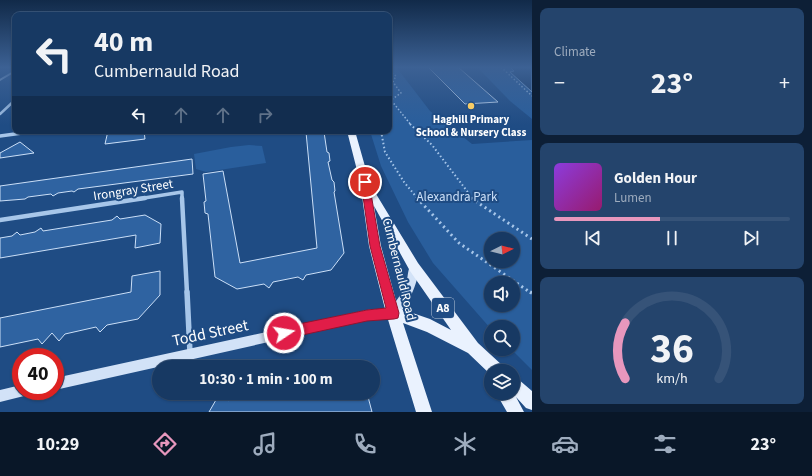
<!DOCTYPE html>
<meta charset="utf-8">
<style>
body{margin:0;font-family:"Source Sans 3",sans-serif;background:#24446c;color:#f1f3f6;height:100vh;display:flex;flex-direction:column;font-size:15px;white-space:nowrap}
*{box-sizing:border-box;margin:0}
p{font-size:13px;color:#9eacbe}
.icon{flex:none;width:22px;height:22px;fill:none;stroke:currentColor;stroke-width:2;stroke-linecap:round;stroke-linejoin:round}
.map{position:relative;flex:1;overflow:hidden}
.drawer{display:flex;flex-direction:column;gap:8px;padding:8px;background:#0d1f36;width:280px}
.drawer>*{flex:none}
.top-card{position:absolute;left:12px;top:12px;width:380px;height:122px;border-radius:8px;box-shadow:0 1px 3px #0004,0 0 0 1px #365378;background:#173963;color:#f1f3f6;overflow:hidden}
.needle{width:26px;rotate:84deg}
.controls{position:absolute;left:484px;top:232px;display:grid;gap:8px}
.controls a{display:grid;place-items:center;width:36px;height:36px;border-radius:50%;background:#173963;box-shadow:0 1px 3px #0004,0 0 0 1px #365378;font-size:20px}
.speed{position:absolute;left:12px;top:348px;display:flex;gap:8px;font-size:20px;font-weight:700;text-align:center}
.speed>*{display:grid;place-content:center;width:52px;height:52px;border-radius:50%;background:#173963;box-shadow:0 1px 3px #0004,0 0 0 1px #365378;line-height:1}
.speed .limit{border:6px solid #d22;background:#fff;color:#111}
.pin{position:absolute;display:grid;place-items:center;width:34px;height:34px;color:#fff;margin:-17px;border:2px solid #fff;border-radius:50%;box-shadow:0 1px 4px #0007}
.me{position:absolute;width:44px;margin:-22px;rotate:78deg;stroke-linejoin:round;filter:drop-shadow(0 0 3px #0008)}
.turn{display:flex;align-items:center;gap:14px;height:84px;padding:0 16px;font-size:18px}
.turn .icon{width:52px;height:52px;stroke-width:2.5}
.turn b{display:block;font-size:28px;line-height:34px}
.lanes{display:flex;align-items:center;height:38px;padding:0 16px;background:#0003;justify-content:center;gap:20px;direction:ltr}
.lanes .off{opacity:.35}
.big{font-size:30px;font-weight:700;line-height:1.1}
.drawer .tile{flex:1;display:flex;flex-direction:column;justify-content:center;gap:6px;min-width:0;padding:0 14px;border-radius:8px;background:#24446c}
.drawer .dial{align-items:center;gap:0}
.dial svg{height:104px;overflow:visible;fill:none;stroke:#365378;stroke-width:7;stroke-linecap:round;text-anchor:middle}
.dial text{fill:#f1f3f6;stroke:none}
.song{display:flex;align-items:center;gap:12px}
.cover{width:48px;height:48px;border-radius:6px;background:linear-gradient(135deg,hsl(270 70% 55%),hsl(320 70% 35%))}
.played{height:4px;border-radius:2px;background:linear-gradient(90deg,#e797bd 45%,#365378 45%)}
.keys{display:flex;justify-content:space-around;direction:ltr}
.heat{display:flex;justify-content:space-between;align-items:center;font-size:22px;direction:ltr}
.trip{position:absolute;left:152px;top:360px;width:228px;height:40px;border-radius:20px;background:#173963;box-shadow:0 1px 3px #0004,0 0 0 1px #365378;font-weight:700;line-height:40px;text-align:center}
.tabs{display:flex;height:64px;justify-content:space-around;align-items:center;background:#091728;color:#9eacbe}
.tabs .icon{width:28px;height:28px}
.tabs .active{color:#e797bd}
.tabs b{font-size:18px;color:#f1f3f6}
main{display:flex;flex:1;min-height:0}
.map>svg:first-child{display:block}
.green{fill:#295e9c;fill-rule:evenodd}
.water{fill:#153763;stroke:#9ac1eb}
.building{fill:#2f63a1;stroke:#cbdff7}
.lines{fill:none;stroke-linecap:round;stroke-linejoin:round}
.path-far3{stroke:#a7c6e9;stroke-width:1.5;stroke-dasharray:1.5 2;stroke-linecap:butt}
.path-far2{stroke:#a7c6e9;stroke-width:2;stroke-dasharray:1.5 2.5;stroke-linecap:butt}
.path-far1{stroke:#a7c6e9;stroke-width:3;stroke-dasharray:2 3.5;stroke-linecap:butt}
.path{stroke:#a7c6e9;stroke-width:3.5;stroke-dasharray:3 4;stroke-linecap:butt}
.lane{stroke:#a7c6e9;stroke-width:2}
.street-far3{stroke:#a7c6e9;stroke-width:2.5}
.street-far2{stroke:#a7c6e9;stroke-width:3.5}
.street-far1{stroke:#a7c6e9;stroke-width:4.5}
.street{stroke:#a7c6e9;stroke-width:5.5}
.secondary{fill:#d2e2f7;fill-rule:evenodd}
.primary{fill:#eaf2fe;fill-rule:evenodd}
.route{fill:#e11d48;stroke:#92132f}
.poi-dot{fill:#f7cc66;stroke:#1f4c84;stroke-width:1.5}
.labels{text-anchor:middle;stroke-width:4;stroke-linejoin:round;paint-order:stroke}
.far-poi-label{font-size:11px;font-weight:bold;fill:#fff;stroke:#1f4c84}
.shield{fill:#1f4c84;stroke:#bcc9da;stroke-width:1}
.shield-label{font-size:12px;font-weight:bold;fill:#fff}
.street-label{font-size:13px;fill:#fff;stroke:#1f4c84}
.park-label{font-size:13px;fill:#cbdff7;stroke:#1f4c84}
.near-street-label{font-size:16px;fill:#fff;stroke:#1f4c84}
</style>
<main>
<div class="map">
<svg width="532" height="412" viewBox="0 0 532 412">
<rect width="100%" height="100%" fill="#1f4c84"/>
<g class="green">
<polygon points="477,67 532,67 532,119 510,101"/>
<path d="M 389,68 L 397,68 L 430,111 L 472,144 L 532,140 L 532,370 L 511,349 L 513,349 L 513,327 L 491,327 L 491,329 L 433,263 L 408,222 L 381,166 L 370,131 L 389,131 ZM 491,239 L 513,239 L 513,261 L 491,261 ZM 491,283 L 513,283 L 513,305 L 491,305 Z"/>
<polygon points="249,145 262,146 266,163 206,172 196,169 194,154 231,147"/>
</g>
<polygon class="water" points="510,67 532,67 532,92 510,72 514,71"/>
<g class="building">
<polygon points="428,67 458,67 498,102 465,104"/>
<polygon points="108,131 144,131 145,139 105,144"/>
<polygon points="306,132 324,132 327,152 329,153 330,161 328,162 332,180 334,182 335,191 334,192 344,253 331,270 306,275 303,280 298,277 273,282 269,288 264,284 237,289 215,277 208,214 205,213 204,202 206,201 203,174 223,171 240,263 317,248"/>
<polygon points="20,142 34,153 0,158 0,153"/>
<polygon points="192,159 193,174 78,189 74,192 72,191 58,193 53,196 51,194 28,197 25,199 0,201 0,186"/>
<polygon points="145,215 161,224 160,243 135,248 136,235 0,258 0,238 12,236 17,232 20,235 35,232 41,228 43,231 112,220 117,216 120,219"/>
<polygon points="160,271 160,295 138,319 107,325 100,332 96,327 65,334 59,341 52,333 42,344 38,339 0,347 0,318 131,292 132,276"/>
<polygon points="220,393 229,401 234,393 367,393 372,412 209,412"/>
</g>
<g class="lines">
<g class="path-far3">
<polyline points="501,67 532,96"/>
<polyline points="389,71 396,76 393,82 401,93 391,100 411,125"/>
</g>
<g class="path-far2">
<polyline points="410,124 432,145 473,199"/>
<polyline points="381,131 385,152 404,182 418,199"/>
</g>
<g class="path-far1">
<polyline points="417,198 459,243 531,293"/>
<polyline points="471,198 532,239"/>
</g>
<polyline class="path" points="530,292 532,293"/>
<polyline class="lane" points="0,80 15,71"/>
<polyline class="street-far3" points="0,114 15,100"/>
<g class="street-far2">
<polyline points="0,136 37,131"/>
<polyline points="138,199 182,192 182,199"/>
</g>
<g class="street-far1">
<polyline points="182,198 187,293"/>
<polyline points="0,220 145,198"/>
</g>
<polyline class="street" points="187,292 190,353"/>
<g class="secondary">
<path d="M 414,263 L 417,264 C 423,276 405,313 393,318 L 367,320 L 55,390 L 55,378 L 367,310 L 390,308 C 398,300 404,290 407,280 C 408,275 408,269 411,264 Z"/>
<polygon points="21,385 21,391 30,391 28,395 0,402 0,390"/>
</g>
<g class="primary">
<path d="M 347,131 L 355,131 L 370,184 L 418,263 L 478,343 L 503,366 L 505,371 L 491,371 L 491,375 L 468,353 L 427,332 L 403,323 L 432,412 L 416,412 L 386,313 L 369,246 L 360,182 ZM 374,206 L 410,271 L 451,330 L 430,319 L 398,308 L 381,246 Z"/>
<polygon points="513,376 518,379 532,391 532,410 526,408 516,397 524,412 507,412 496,393 513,393"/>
</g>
</g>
<linearGradient id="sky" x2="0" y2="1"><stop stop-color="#112a49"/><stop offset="0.54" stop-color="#3c6194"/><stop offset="1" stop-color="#3c6194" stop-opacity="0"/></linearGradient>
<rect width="532" height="125" fill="url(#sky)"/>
<polygon class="route" points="365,179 369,182 380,246 399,313 398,318 394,319 367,321 284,339 279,337 278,333 279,329 284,327 367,310 386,308 370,246 361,182"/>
<circle class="poi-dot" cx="471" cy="106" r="4"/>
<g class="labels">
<g class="far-poi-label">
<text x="471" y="123">Haghill Primary<tspan x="471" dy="13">School &amp; Nursery Class</tspan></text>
</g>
<rect class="shield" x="432" y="298" width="22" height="20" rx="3"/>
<g class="shield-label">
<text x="443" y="312">A8</text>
</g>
<g class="street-label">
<text transform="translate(133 189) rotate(-9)" y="5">Irongray Street</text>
<text transform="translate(400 269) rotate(76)" y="5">Cumbernauld Road</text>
</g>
<g class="park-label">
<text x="457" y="201">Alexandra Park</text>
</g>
<g class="near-street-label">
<text transform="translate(210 332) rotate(-12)" y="6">Todd Street</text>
</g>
</g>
</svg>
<div class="controls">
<a><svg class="needle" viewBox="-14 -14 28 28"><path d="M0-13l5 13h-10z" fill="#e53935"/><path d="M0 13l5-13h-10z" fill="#9eacbe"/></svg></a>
<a><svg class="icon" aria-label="sound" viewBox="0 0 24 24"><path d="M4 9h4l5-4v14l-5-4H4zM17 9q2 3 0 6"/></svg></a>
<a><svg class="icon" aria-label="search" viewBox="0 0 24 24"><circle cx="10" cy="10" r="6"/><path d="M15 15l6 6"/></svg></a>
<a><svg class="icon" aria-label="layers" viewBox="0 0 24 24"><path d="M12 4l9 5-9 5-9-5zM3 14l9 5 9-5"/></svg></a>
</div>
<div class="speed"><div class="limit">40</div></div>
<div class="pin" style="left:365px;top:182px;background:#d93025"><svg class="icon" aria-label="arrive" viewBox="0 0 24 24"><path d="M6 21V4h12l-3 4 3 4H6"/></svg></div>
<svg class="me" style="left:284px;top:333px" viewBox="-20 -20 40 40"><circle r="17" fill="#e11d48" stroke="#fff" stroke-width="3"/><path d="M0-11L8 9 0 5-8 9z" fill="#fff"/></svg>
<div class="trip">10:30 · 1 min · 100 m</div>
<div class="top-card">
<div class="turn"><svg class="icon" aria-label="left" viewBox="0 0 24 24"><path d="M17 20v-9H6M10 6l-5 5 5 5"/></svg><div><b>40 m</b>Cumbernauld Road</div></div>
<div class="lanes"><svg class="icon" aria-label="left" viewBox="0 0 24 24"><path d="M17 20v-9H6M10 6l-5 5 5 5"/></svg><svg class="icon off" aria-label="ahead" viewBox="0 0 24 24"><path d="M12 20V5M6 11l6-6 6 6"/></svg><svg class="icon off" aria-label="ahead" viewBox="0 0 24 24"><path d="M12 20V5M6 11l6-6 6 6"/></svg><svg class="icon off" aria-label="right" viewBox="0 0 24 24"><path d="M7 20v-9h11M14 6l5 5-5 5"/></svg></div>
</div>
</div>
<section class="drawer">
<div class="tile"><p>Climate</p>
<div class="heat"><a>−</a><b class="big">23°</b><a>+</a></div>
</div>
<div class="tile">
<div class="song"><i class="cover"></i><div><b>Golden Hour</b><p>Lumen</p></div></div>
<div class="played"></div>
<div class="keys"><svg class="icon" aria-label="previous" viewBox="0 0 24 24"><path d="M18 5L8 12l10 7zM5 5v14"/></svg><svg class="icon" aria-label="pause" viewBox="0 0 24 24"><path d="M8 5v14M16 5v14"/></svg><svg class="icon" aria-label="next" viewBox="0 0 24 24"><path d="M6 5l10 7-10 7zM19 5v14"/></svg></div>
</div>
<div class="tile dial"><svg viewBox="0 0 100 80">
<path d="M14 69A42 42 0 1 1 86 69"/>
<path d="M14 69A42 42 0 0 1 14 26" stroke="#e797bd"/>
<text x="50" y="56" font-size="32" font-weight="700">36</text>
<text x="50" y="72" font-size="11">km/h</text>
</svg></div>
</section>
</main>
<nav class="tabs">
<b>10:29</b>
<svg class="icon active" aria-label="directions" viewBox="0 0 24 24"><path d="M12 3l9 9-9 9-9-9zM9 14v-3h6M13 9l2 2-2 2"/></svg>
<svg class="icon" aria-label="music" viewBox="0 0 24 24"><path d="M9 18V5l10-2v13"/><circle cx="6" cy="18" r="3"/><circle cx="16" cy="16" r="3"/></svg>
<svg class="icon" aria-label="phone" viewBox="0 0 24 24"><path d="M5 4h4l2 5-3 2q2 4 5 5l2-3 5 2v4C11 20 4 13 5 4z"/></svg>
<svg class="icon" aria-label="climate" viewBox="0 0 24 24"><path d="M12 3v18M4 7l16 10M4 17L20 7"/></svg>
<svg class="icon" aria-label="car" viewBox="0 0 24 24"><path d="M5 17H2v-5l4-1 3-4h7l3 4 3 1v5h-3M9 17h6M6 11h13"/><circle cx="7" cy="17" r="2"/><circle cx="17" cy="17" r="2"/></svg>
<svg class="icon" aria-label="filters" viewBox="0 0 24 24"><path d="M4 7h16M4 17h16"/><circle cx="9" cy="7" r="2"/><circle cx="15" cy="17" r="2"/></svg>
<b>23°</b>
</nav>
